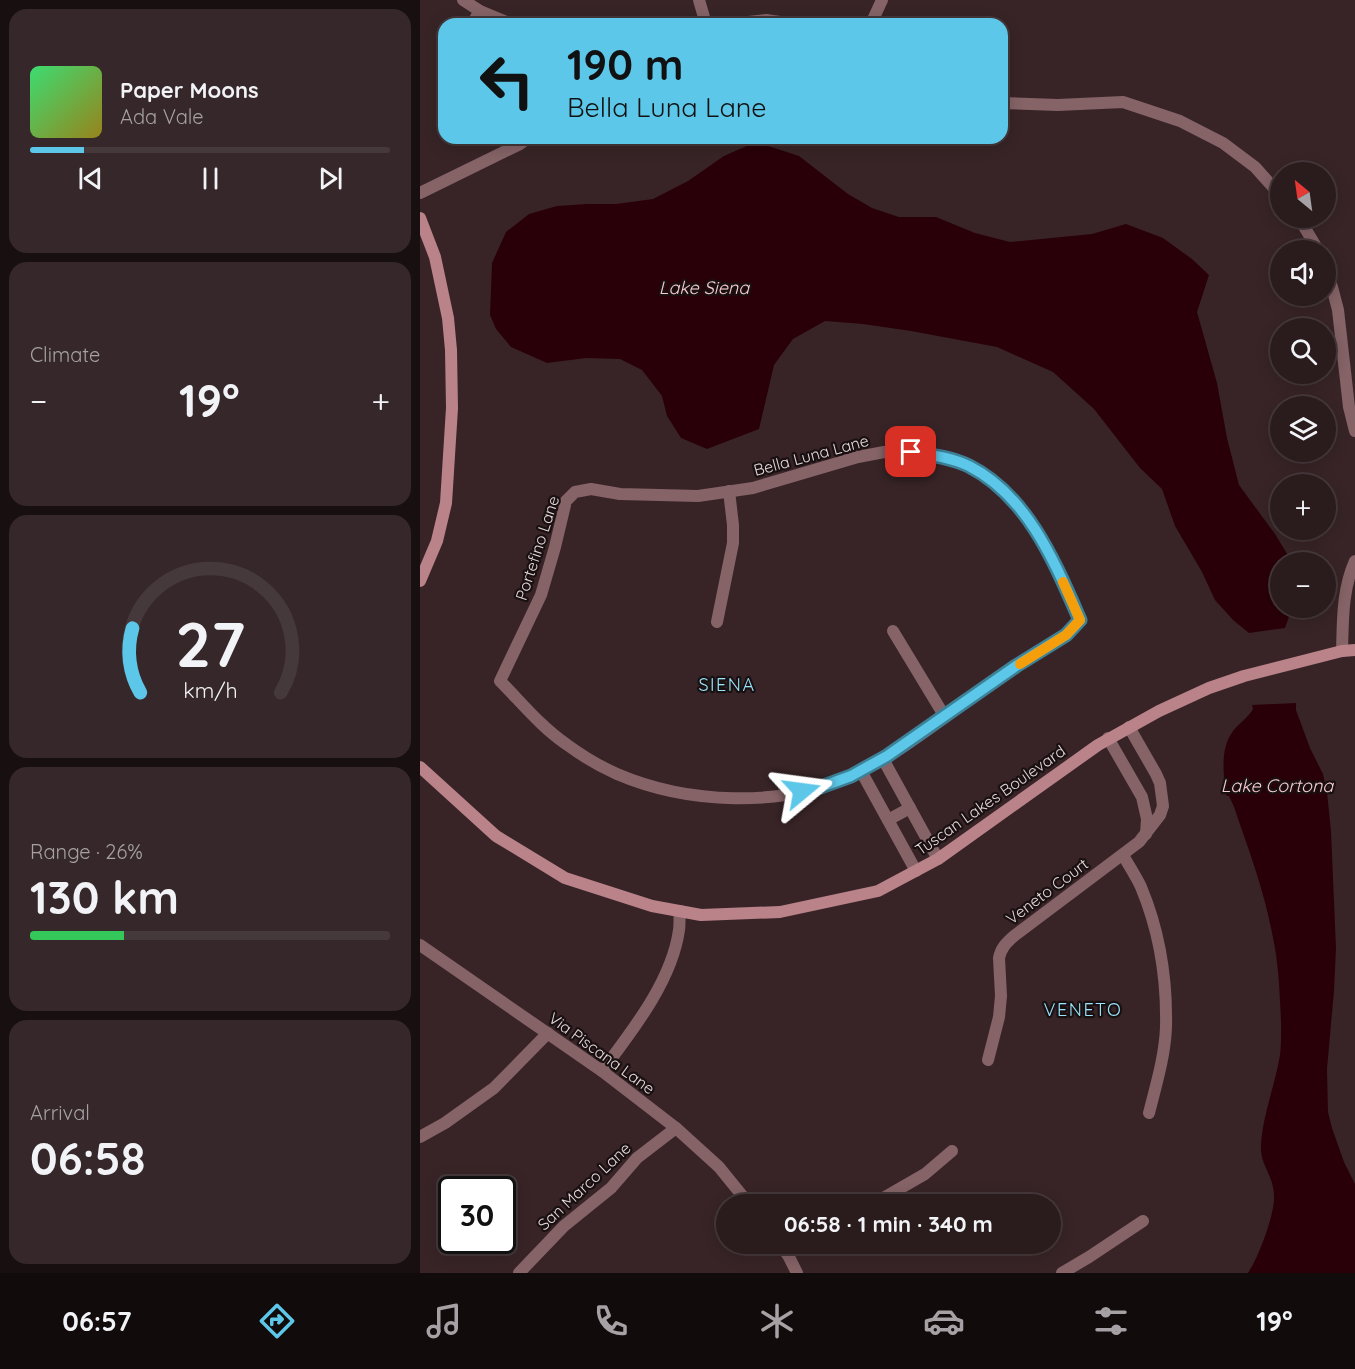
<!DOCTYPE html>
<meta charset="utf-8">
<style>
body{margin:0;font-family:Quicksand,sans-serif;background:#36282a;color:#f1f3f6;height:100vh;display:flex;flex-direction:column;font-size:22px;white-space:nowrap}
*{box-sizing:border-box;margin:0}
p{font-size:20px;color:#a5a1a4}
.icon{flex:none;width:33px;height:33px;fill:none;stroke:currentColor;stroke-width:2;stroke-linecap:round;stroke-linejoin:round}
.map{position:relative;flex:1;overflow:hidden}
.panel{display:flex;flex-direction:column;gap:9px;padding:9px;background:#170f10;width:420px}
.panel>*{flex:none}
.top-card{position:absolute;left:18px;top:18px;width:570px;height:126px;border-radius:18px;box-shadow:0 3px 15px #0003,0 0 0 2px #46393b;background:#5cc7e8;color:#111;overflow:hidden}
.needle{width:39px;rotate:331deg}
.buttons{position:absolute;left:850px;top:162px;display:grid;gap:12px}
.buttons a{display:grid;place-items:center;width:66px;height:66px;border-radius:50%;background:#2a1b1d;box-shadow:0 3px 15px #0003,0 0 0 2px #46393b;font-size:30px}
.speed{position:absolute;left:18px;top:1176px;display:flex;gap:12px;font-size:30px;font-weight:700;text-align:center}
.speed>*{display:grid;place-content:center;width:78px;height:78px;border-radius:50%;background:#2a1b1d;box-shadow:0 3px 15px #0003,0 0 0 2px #46393b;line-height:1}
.speed .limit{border:3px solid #111;border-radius:9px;background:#fff;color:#111}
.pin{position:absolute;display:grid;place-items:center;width:51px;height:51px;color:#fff;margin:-26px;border-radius:12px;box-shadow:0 3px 9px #0006}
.me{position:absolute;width:66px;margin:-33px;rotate:74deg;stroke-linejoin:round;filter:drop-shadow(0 0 4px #0008)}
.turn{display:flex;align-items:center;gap:21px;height:126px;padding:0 30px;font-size:27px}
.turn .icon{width:78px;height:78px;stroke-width:2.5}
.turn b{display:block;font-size:42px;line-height:51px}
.big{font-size:45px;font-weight:700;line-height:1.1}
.panel .widget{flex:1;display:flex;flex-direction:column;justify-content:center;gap:9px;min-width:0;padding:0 21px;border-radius:18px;background:#36282a}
.panel .dial{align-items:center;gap:0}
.dial svg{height:156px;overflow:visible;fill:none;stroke:#46393b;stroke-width:7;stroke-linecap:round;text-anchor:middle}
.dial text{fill:#f1f3f6;stroke:none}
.song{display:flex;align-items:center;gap:18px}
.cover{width:72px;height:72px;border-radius:9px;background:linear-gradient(135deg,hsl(140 70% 55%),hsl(50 70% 35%))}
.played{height:6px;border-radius:3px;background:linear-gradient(90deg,#5cc7e8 15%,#46393b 15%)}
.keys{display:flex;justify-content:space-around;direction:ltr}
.heat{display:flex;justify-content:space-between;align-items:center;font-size:33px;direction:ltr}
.charge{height:9px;border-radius:4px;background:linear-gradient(90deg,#34c759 26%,#46393b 0)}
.trip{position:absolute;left:296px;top:1194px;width:345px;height:60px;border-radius:30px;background:#2a1b1d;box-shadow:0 3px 15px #0003,0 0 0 2px #46393b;font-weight:700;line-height:60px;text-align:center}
.tabs{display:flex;height:96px;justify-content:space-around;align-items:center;background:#110b0c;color:#a5a1a4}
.tabs .icon{width:42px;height:42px}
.tabs .active{color:#5cc7e8}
.tabs b{font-size:27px;color:#f1f3f6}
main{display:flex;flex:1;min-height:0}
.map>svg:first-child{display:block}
.water{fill:#2a0008}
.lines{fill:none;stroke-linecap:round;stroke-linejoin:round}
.street{stroke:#856367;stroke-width:12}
.secondary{stroke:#b98389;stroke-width:12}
.route-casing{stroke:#3c8197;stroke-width:15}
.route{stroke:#5cc7e8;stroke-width:10}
.slow{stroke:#f59e0b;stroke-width:10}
.labels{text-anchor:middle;stroke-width:4.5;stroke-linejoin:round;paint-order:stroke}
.street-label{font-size:16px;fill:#e7d9db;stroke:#191011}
.water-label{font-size:18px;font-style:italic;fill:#facdd1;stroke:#191011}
.neighbourhood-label{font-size:18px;letter-spacing:1.5px;fill:#99e3fb;stroke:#191011}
</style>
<main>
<section class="panel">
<div class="widget">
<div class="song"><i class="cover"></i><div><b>Paper Moons</b><p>Ada Vale</p></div></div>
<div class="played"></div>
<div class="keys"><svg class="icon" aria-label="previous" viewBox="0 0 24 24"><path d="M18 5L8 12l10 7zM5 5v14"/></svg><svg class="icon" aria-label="pause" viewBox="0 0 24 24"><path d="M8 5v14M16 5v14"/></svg><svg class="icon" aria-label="next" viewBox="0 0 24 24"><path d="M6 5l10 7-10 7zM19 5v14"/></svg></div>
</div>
<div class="widget"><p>Climate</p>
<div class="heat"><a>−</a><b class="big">19°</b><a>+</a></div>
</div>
<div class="widget dial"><svg viewBox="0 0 100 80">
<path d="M14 69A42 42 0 1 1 86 69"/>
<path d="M14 69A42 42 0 0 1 10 36" stroke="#5cc7e8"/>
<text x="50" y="56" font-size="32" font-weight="700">27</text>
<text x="50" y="72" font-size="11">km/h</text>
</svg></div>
<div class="widget"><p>Range · 26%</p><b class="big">130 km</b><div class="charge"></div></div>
<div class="widget"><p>Arrival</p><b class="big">06:58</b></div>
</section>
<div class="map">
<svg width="935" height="1273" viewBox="0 0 935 1273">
<rect width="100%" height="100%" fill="#382427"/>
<g class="water">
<polygon points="336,142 379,156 428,194 452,208 479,217 516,217 555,233 590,242 672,234 706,224 743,238 772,259 789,275 777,312 797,383 807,438 819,485 855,534 872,562 861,562 861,608 872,608 865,628 829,633 813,620 795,600 782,572 755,526 742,489 720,468 674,409 633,372 577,347 491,331 443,324 405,321 373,339 354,365 339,429 287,449 261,438 247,416 242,396 222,370 200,359 166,358 127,363 91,347 76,329 70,315 72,263 86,232 109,214 137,206 167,204 196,204 233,199 268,181 304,156"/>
<path d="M 876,703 L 876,710 L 890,748 L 903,774 L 907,792 L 911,831 L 916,948 L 914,991 L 907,1069 L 908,1112 L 912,1128 L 924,1162 L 935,1184 L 935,1273 L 828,1273 C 838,1259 855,1214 854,1196 C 854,1192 853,1187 852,1183 C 847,1167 840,1162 841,1144 C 843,1114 855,1085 860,1055 C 862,1037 861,1018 860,1001 C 859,978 857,955 852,933 C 844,890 828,848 814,807 L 809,796 L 807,796 L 803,789 L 805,788 C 803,769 801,747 813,731 C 819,723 828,718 833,709 L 832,705 Z"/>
</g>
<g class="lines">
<g class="street">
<polyline points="43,0 60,11 91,24"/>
<polyline points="279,0 286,24"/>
<polyline points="52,24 60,11"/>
<polyline points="310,24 346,20 374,24"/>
<polyline points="451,24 462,0"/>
<polyline points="582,103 638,105 703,102 760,121 803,143 835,167 861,196"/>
<polyline points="0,193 100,144 108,138"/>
<polyline points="879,218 898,250"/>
<polyline points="906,271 912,287 918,310 929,407 935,431"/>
<path d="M 464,452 C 482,452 501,452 519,456 C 598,474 631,553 660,620 C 655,625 650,632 644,636 C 629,647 613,655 598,665 C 581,676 565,688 550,699 C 512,726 474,757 431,776 C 361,808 267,804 197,774 C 179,766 161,755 146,744 C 121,727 101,702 80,681 L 121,595 L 135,547 L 146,501 L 155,492 L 171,489 L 200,494 L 278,496 L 333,488 L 438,457 Z"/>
<polyline points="297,622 313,543 313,525 309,491"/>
<polyline points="473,631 525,717"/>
<path d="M 922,651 C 923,620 922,590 935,561"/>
<polyline points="688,738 722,797 727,819 726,834"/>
<polyline points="463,759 518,859"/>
<polyline points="441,771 496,871"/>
<polyline points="468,820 490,808"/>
<path d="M 703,855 C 709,866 716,876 721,887 C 739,930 747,980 746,1027 C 745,1056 736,1085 729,1113"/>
<polyline points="0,945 182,1071 256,1128 299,1167 329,1204"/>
<path d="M 568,1060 L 579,1017 L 581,996 L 579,958 C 581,948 586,943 594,936 L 719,842 L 740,815 L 743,806 L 740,783 L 736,774 L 709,727"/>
<path d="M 182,1071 C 212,1031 252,981 259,930 C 260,924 259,917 260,911"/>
<polyline points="0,1137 25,1123 74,1088 128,1033"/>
<polyline points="453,1204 505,1174 532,1151"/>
<polyline points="360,1244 365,1249 377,1273"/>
<polyline points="367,1254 385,1244"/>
<polyline points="99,1273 144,1226 191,1188 217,1158 256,1128"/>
<polyline points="642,1273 669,1257 723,1221"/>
</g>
<g class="secondary">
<polyline points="0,218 15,257 28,318 31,350 32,408 26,503 17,541 0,581"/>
<polyline points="0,767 76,836 145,878 232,906 281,915 360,912 458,891 518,859 678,745 739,711 789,688 824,676 922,651 935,650"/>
</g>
</g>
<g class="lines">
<defs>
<path id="route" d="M 382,791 L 398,788 L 431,776 L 467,756 L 596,666 L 646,635 L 660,620 C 635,563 608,496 549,466 C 530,457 510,455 491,452"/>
</defs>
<use href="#route" class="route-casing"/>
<use href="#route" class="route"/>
<polyline class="slow" points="600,664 646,635 660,620 643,582"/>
</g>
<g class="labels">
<g class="street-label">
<text transform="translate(391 455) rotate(-15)" y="6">Bella Luna Lane</text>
<text transform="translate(117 548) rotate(-72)" y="6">Portefino Lane</text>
<text transform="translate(570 800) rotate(-35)" y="6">Tuscan Lakes Boulevard</text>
<text transform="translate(627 891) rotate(-37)" y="6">Veneto Court</text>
<text transform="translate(182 1053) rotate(36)" y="6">Via Piscana Lane</text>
<text transform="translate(164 1186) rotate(-43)" y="6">San Marco Lane</text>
</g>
<g class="water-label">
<text x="284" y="294">Lake Siena</text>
<text x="857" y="792">Lake Cortona</text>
</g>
<g class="neighbourhood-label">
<text x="307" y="691">SIENA</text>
<text x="663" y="1016">VENETO</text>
</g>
</g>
</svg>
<div class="buttons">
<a><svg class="needle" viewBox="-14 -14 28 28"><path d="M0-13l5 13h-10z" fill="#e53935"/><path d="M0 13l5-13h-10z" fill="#a5a1a4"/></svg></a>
<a><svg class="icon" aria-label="sound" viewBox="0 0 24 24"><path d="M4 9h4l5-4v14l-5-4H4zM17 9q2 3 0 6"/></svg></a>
<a><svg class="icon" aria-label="search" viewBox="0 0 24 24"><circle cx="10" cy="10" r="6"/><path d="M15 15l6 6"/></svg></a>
<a><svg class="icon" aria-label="layers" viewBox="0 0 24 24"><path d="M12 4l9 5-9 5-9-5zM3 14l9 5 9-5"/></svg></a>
<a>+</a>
<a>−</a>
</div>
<div class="speed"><div class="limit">30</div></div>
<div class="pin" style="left:491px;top:452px;background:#d93025"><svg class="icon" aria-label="arrive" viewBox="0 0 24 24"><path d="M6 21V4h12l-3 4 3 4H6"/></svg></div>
<svg class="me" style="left:382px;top:791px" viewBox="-20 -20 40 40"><path d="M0-17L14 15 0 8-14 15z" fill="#5cc7e8" stroke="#fff" stroke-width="4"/></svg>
<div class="trip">06:58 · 1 min · 340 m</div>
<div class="top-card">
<div class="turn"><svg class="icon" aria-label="left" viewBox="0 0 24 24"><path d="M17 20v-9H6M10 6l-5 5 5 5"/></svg><div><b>190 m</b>Bella Luna Lane</div></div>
</div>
</div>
</main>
<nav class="tabs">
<b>06:57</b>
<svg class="icon active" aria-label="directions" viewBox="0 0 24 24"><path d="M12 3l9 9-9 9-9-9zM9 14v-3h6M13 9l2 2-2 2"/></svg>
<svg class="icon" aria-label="music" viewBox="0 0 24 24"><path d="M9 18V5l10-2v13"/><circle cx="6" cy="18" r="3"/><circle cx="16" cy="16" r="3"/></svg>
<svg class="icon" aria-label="phone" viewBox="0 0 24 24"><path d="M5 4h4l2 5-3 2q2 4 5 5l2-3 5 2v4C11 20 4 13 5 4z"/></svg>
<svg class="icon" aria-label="climate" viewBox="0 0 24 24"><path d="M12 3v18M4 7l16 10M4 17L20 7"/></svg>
<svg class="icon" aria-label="car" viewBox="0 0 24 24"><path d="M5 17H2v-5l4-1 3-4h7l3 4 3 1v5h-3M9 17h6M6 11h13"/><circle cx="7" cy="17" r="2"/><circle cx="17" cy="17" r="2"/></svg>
<svg class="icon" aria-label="filters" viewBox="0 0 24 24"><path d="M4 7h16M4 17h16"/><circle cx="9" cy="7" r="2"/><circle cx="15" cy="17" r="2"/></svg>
<b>19°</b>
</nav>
